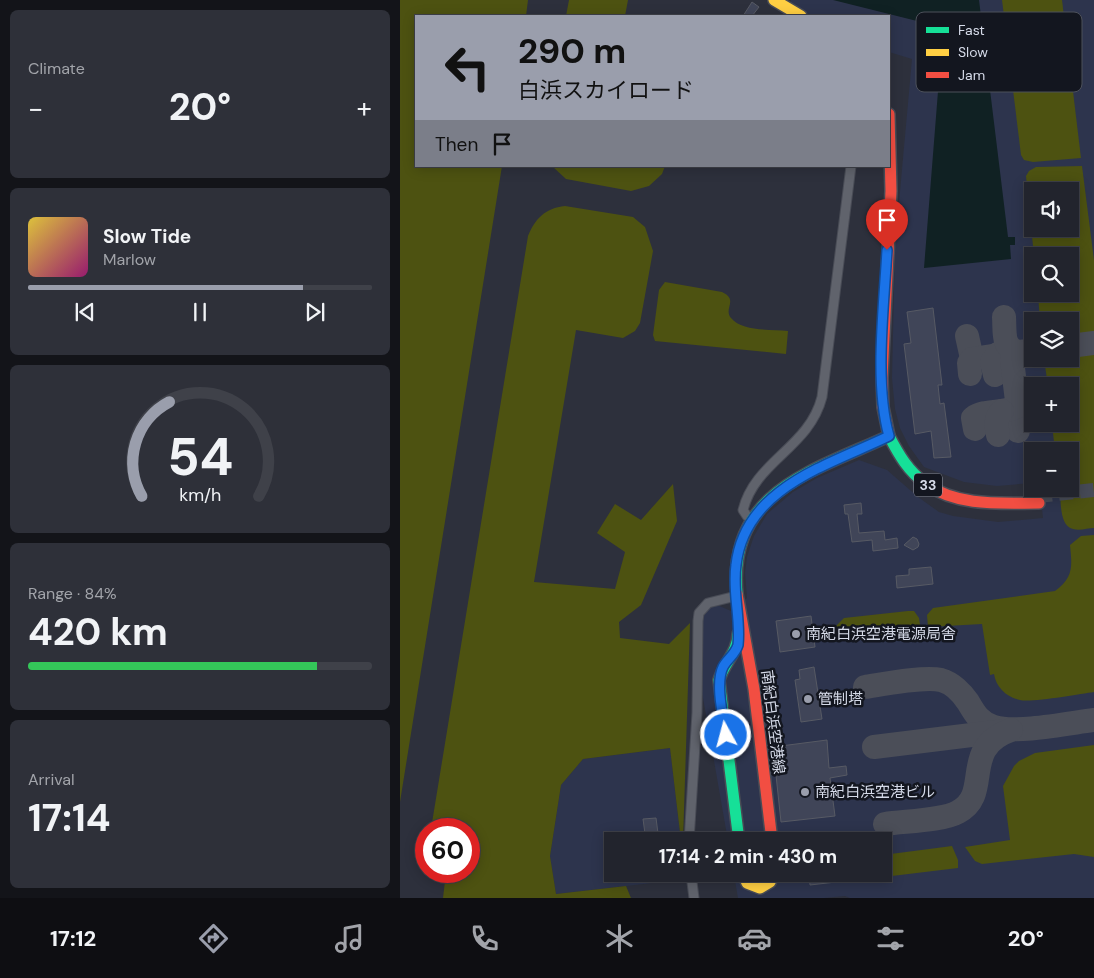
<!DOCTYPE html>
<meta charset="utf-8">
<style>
body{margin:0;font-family:"DM Sans","Noto Sans JP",sans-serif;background:#2e3039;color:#f1f3f6;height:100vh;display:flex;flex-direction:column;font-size:19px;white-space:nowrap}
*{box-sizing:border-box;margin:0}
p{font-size:16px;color:#a2a4aa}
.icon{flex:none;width:28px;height:28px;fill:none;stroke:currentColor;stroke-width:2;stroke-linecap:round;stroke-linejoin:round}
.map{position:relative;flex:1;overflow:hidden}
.details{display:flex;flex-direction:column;gap:10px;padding:10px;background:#131419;width:400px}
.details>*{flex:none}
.hud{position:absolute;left:15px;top:15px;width:475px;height:152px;border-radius:0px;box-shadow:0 2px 12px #0003,0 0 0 1px #3f4149;background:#9a9eac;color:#111;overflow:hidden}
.controls{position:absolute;left:624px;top:182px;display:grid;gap:10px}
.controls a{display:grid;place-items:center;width:55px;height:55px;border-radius:0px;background:#22242d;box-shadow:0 2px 12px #0003,0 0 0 1px #3f4149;font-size:25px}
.speed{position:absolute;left:15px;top:818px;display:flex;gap:10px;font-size:25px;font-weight:700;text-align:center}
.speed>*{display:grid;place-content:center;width:65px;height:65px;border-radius:50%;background:#22242d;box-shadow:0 2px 12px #0003,0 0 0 1px #3f4149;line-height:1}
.speed .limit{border:8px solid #d22;background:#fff;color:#111}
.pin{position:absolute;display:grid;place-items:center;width:42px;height:42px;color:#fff;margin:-51px -21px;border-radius:50% 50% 50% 0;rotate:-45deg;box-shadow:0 0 5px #0007}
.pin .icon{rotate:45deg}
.me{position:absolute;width:55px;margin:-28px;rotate:353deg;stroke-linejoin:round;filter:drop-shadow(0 0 4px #0008)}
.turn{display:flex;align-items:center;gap:18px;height:105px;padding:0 20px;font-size:22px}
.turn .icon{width:65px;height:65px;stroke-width:2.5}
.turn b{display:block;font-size:35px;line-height:42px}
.then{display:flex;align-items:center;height:48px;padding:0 20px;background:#0003;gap:10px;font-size:19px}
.big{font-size:38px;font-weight:700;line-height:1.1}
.details .card{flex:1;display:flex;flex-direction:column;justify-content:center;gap:8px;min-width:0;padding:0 18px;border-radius:8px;background:#2e3039}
.details .dial{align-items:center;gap:0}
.dial svg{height:130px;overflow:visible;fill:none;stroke:#3f4149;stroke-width:7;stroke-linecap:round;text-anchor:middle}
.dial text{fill:#f1f3f6;stroke:none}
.song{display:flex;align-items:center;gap:15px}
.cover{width:60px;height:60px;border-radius:8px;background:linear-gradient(135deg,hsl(50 70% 55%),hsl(320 70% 35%))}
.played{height:5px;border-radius:2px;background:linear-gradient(90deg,#9a9eac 80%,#3f4149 80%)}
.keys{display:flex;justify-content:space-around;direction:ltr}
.heat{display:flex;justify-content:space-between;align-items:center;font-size:28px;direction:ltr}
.charge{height:8px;border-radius:4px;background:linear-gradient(90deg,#34c759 84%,#3f4149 0)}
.trip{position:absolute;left:204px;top:832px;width:288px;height:50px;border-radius:0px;background:#22242d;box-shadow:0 2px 12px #0003,0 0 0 1px #3f4149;font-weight:700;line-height:50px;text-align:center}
.dock{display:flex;height:80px;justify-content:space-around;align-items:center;background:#0e0e12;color:#a2a4aa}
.dock .icon{width:35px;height:35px}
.dock .on{color:#9a9eac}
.dock b{font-size:22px;color:#f1f3f6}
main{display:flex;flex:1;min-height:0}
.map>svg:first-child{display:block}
.built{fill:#2d344d;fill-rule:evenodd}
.green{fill:#4d5211;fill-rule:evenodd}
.water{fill:#102123}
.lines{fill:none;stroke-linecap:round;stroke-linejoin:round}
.taxiway{stroke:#4b4e58;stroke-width:24}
.building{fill:#404558;stroke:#575a64}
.primary-tunnel{stroke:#464a56;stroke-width:14;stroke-dasharray:14 7;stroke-linecap:butt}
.street-casing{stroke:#494c56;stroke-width:11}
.fast-casing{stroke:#494c56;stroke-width:14}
.slow-casing{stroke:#494c56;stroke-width:14}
.jam-casing{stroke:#494c56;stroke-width:14}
.street{stroke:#60636c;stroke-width:9}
.fast{stroke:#16e098;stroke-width:11}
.slow{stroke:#ffcf43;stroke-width:11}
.jam{stroke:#f24e42;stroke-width:11}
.route-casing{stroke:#114b97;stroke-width:12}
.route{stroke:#1a73e8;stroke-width:9}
.poi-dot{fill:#9a9eac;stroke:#13161f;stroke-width:2}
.labels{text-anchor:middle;stroke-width:5;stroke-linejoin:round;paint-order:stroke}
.shield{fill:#13161f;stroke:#9b9fac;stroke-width:1}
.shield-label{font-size:14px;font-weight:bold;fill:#d5dae8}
.poi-label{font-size:15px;fill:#d5dae8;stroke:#13161f;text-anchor:start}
.street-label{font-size:15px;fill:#d5dae8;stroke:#13161f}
.key{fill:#13161f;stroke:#4d515b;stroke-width:1}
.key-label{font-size:14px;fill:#d5dae8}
</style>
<main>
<section class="details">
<div class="card"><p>Climate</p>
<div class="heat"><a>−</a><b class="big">20°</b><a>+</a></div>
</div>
<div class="card">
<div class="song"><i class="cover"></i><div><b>Slow Tide</b><p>Marlow</p></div></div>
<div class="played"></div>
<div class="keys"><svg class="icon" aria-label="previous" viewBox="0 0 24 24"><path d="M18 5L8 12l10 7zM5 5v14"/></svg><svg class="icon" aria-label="pause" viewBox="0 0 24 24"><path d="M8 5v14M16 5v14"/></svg><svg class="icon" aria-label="next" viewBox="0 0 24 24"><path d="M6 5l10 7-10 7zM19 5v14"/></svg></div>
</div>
<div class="card dial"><svg viewBox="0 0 100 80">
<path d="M14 69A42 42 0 1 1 86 69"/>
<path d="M14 69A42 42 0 0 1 31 11" stroke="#9a9eac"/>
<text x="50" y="56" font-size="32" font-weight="700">54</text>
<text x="50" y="72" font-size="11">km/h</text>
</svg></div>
<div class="card"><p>Range · 84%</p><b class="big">420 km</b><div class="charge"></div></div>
<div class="card"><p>Arrival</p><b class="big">17:14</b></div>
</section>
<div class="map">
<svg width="694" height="898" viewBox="0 0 694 898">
<rect width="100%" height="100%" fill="#2d303c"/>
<g class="built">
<path d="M 391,0 L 694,0 L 694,898 L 450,898 L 445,896 L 424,898 L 338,898 L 334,874 L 482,874 L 482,841 L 328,841 L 302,692 L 302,619 L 307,608 L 315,604 L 331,611 L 347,598 L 345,573 L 347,557 L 354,536 L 367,514 L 393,492 L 417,478 L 459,460 L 487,470 L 518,497 L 539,512 L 553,516 L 598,522 L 643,518 L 640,489 L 670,489 L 670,451 L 632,451 L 632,483 L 597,486 L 564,482 L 524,467 L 509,446 L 500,428 L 495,409 L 492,378 L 495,247 L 512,59 L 489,52 L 489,16 L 412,16 L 391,4 ZM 632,191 L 670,191 L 670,229 L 632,229 ZM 632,256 L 670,256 L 670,294 L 632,294 ZM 632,321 L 670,321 L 670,359 L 632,359 ZM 632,386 L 670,386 L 670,424 L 632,424 Z"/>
<polygon points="270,748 281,841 212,841 212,874 286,874 287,879 156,894 150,856 161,785 183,759"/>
</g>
<g class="green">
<polygon points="0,0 128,0 126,16 16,16 16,166 102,166 0,802"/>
<polygon points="169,0 228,0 225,16 166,16"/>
<polygon points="602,0 662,0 681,158 633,162 624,160 621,155"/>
<polygon points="152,166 265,166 262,174 249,186 231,191 166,179"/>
<path d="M 682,166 L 694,260 L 694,332 L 670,335 L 670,321 L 640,321 L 638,294 L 670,294 L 670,256 L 634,256 L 626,176 L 629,171 L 636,167 ZM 632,191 L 670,191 L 670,229 L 632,229 Z"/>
<path d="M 165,206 L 233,217 L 245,227 L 253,251 L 240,323 L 235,331 L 223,338 L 176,330 L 134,582 L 215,589 L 225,552 L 197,533 L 215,504 L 241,520 L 273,484 L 277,521 L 241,605 L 219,622 L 220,638 L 269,644 L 290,623 L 283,841 L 281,841 L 270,748 L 183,759 L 161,785 L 150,856 L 156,894 L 226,886 L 231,898 L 43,898 L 45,881 L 41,871 L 69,871 L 69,829 L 31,829 L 128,236 C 135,219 145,208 165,206 Z"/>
<path d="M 265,282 L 322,292 C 339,300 323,308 331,318 C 342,332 372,329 388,331 L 386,354 L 255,341 L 253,335 L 259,290 Z"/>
<path d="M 694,353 L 694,528 C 688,528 680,531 673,529 C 659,526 661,500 660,489 L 670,489 L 670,451 L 655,451 L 652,424 L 670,424 L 670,386 L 648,386 L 644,359 L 670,359 L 670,355 Z"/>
<path d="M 694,535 L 694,692 C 680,694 630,703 620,700 C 606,697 596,687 594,674 L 590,675 L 582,624 L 528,627 L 527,615 L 533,608 L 655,591 C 674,577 672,566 670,545 L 681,536 Z"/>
<polygon points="508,611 514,611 519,618 521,631 430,642 433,629 444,618"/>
<polygon points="694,745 694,857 674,854 582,864 575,861 565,847 610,840 603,786 614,766 619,761 635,753"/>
<polygon points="552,846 558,860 558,868 467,879 461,874 482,874 483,855"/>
</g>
<polygon class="water" points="433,0 579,0 608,237 615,237 615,245 610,245 611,259 524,268 542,41 537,38 537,26"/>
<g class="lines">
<g class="taxiway">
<polyline points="567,336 571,354 577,357"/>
<polyline points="670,346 694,343"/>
<polyline points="570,374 569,363 572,359 626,351"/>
<polyline points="595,375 592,362 598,354"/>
<polyline points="616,407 618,431"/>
<path d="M 575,429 L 573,418 C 585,409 603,414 616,407 L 617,401 L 612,360 L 613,355 L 617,352 C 602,347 605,332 604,317"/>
<path d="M 598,435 C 596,425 595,419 602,411"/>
<path d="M 465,687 C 484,684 524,676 541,680 C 552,683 562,693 568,702 C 575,714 580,723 594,727 C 616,734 670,723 694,720"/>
<polyline points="474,747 604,731"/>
<path d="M 485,824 C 504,821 542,821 558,812 C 593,794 559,748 611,730"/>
</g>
</g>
<g class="building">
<polygon points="352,2 359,7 352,16 343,16"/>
<polygon points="533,308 542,385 538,385 540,404 544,403 551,457 534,458 531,431 515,434 504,344 511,343 507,312"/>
<polygon points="461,503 462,514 457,514 459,533 484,531 485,540 497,538 498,548 473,551 472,540 452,542 448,514 445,514 444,505"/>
<polygon points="513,537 517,539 519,544 518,547 513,550 504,545"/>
<polygon points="531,567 533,584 497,588 496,576 509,575 509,569"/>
<polygon points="411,616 415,647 380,652 376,621"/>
<polygon points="414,667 422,719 401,722 395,680 400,679 399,670"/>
<polygon points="427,740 429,768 446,766 447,775 430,778 435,816 381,822 373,747"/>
<polygon points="256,818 259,841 246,841 243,819"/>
<polygon points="409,874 435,874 436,882 410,885"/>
</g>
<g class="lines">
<polyline class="primary-tunnel" points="638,496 694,490"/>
<defs>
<g id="street">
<path d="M 352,520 L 347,516 L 343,510 C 355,461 409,448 422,397 L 451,166"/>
<polyline points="289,841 297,713 298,621 299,613 308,603 336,596"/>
<polyline points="291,874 294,898"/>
</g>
<g id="fast">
<path d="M 337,594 C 327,491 414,471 489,436 C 499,455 508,471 526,484"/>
<path d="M 338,634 C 338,652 324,663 319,680 L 339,841"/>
</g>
<g id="slow">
<polyline points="374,0 401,16"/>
<polyline points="343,874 347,883 360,888 370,882 374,874"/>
</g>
<g id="jam">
<polyline points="489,114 491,191 482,378 483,407 489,436"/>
<path d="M 526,484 C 558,507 602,503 639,503"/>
<polyline points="337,594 354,689 372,841"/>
</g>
</defs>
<use href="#street" class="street-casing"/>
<use href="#fast" class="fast-casing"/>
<use href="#slow" class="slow-casing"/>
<use href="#jam" class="jam-casing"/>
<use href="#street" class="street"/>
<use href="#fast" class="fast"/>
<use href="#slow" class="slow"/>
<use href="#jam" class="jam"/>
</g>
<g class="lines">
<defs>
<path id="route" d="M 326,735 C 323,717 315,683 323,667 C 327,659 335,655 338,645 C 341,619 332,592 336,565 C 345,487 429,465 489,436 C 474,383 484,306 487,250"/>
</defs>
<use href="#route" class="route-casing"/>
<use href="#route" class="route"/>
</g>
<g class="poi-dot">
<circle cx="396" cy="634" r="5"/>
<circle cx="408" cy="699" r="5"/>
<circle cx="405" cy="792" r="5"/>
</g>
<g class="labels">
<rect class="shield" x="514" y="473.5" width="28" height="23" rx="4"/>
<g class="shield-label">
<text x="528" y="490">33</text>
</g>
<g class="poi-label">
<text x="406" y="639">南紀白浜空港電源局舎</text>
<text x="418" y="704">管制塔</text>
<text x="415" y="797">南紀白浜空港ビル</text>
</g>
<g class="street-label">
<text transform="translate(373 722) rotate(83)" y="5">南紀白浜空港線</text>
</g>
</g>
<rect x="516" y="12" width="166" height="80" rx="8" class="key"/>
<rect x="526" y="27" width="23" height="6" fill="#16e098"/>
<rect x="526" y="49" width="23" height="7" fill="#ffcf43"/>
<rect x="526" y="72" width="23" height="6" fill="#f24e42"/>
<g class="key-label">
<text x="558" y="35">Fast</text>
<text x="558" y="57">Slow</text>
<text x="558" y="80">Jam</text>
</g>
</svg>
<div class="controls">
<a><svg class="icon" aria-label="sound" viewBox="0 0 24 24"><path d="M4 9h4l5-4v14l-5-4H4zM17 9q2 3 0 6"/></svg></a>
<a><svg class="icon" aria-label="search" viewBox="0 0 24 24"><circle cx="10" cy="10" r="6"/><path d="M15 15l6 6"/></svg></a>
<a><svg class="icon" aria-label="layers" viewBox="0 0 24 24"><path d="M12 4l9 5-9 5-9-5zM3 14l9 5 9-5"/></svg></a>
<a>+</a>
<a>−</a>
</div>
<div class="speed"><div class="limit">60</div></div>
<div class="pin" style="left:487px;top:250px;background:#d93025"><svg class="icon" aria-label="arrive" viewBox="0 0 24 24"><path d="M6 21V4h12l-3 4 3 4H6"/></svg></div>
<svg class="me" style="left:326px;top:735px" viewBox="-20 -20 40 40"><circle r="17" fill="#1a73e8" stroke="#fff" stroke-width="3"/><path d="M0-11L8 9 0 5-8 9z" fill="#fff"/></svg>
<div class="trip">17:14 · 2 min · 430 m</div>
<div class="hud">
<div class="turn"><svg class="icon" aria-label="left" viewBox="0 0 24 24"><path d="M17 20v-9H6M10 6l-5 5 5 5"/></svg><div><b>290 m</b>白浜スカイロード</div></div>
<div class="then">Then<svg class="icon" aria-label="arrive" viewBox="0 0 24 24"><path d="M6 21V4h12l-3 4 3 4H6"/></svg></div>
</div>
</div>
</main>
<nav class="dock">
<b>17:12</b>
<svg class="icon on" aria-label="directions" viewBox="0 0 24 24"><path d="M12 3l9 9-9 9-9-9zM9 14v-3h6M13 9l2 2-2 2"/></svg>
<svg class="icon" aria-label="music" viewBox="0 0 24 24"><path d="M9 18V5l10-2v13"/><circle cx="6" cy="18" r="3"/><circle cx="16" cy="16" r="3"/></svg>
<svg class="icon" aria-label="phone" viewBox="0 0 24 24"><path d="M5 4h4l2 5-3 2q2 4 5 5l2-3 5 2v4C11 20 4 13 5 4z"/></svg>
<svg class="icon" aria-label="climate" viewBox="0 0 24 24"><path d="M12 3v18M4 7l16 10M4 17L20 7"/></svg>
<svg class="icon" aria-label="car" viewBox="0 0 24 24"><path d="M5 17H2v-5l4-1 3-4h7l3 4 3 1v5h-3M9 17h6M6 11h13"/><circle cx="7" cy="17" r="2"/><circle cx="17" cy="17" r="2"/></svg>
<svg class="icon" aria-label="filters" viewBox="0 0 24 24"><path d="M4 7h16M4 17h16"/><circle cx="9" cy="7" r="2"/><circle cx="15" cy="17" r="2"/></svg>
<b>20°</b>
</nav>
